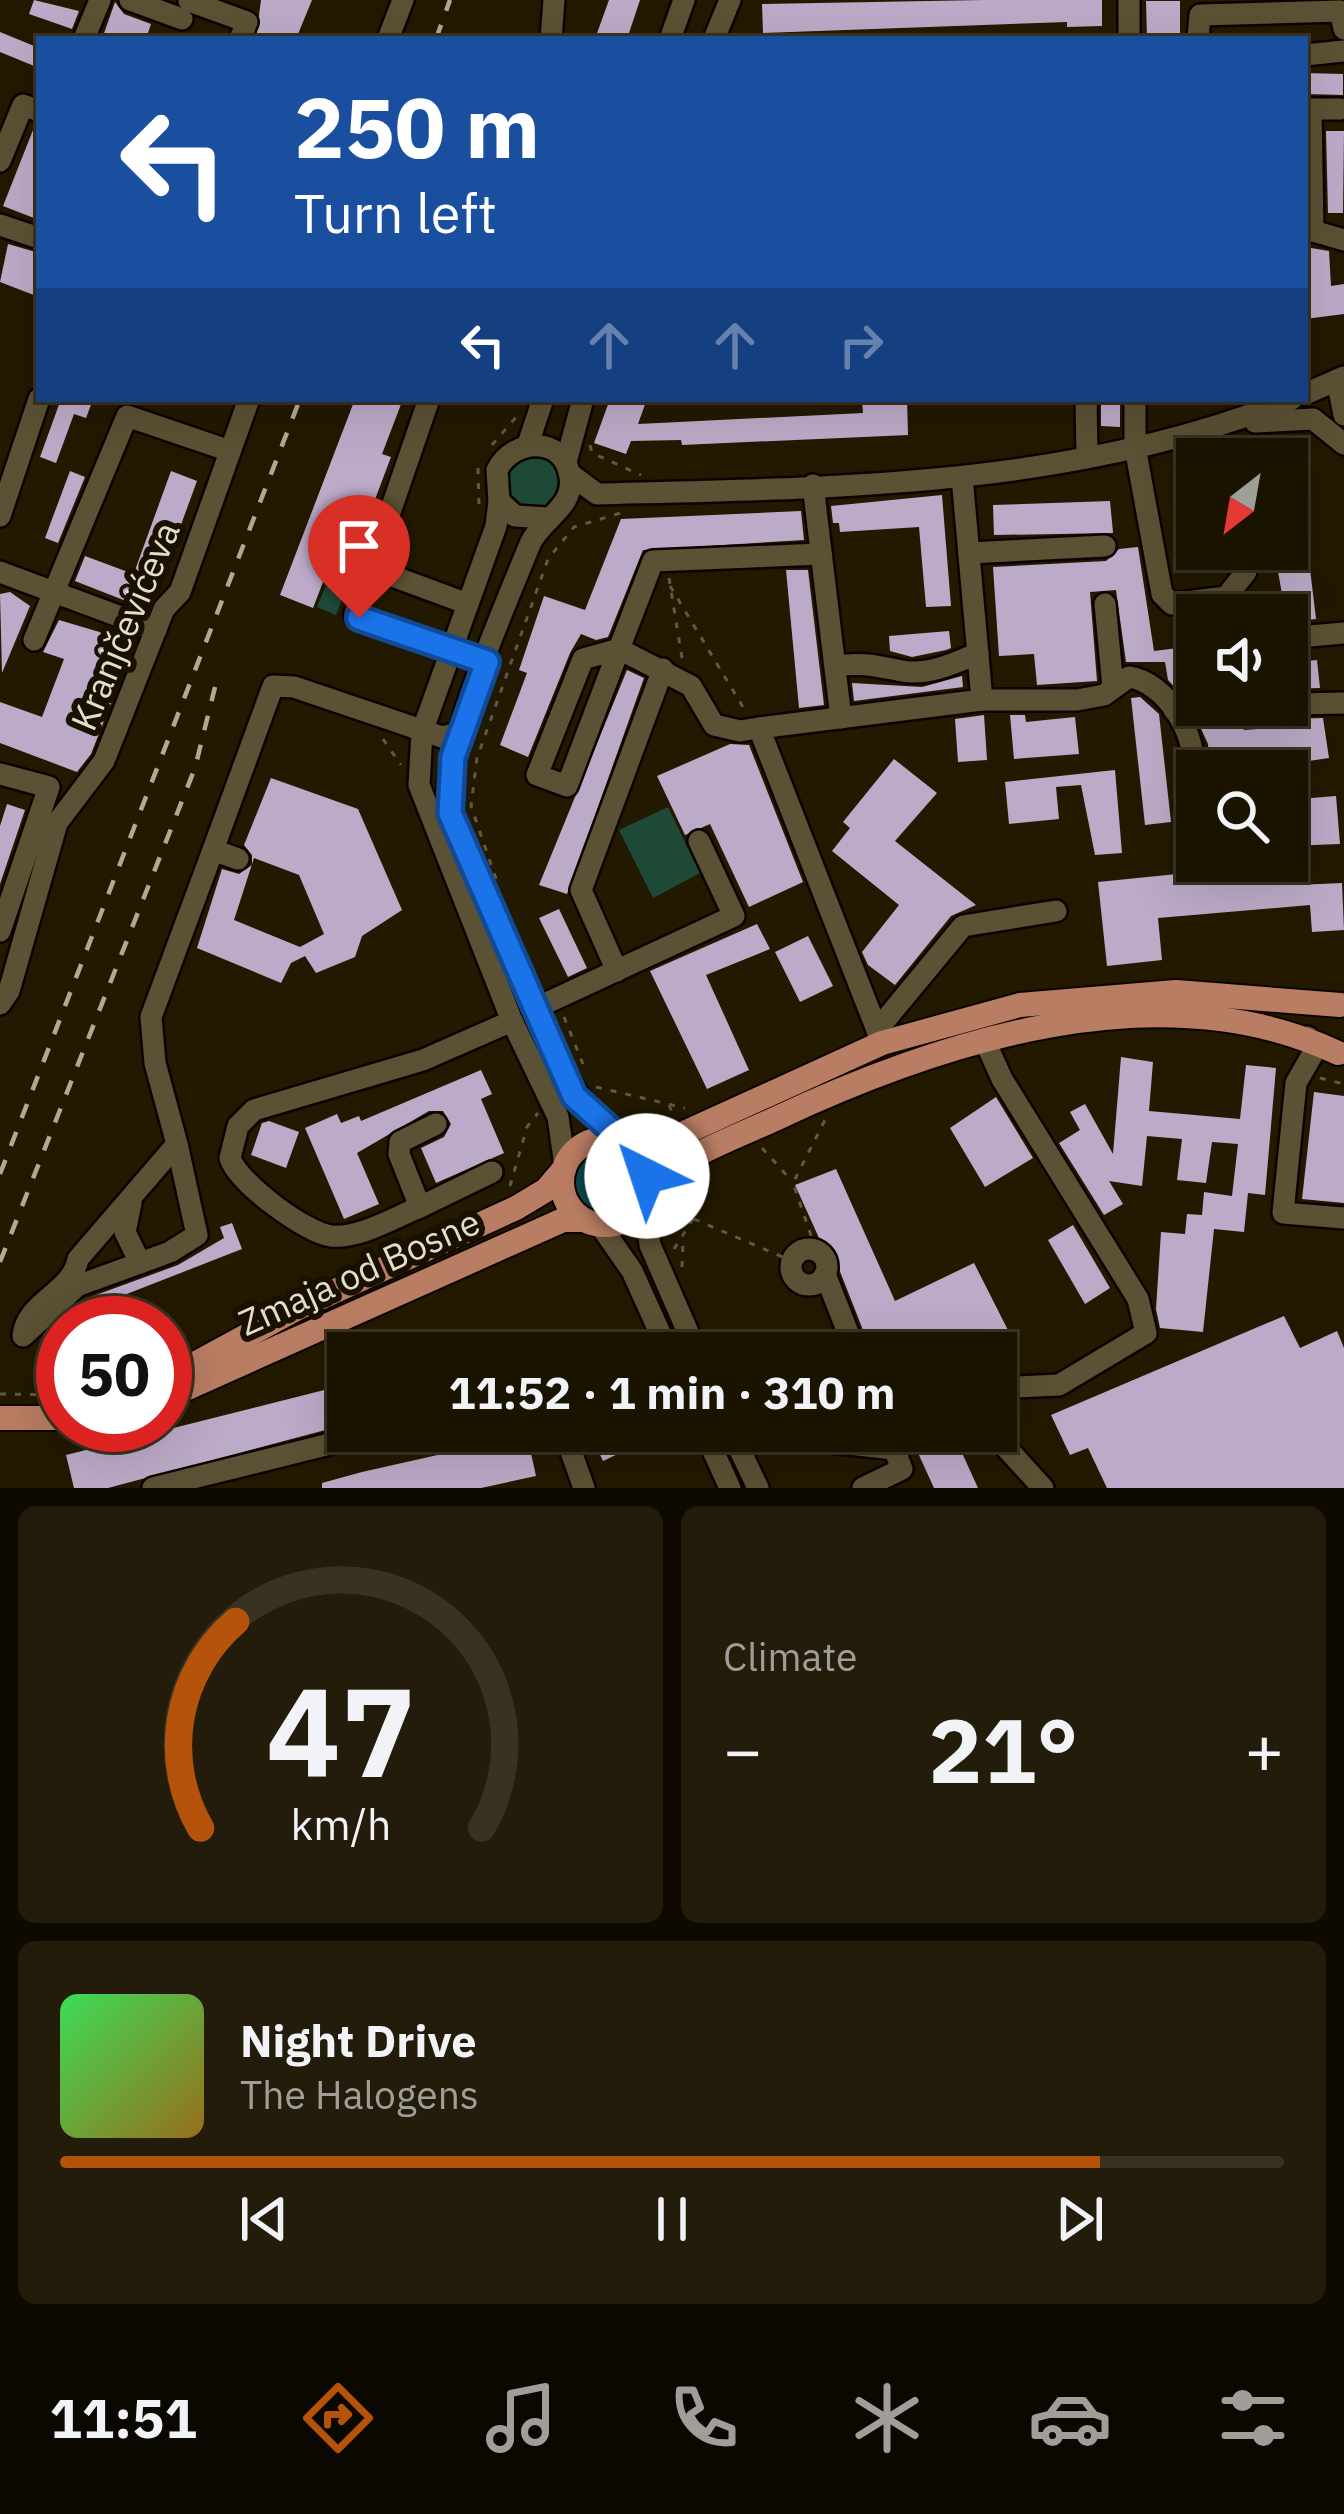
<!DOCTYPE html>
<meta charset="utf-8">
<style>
body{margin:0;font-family:"IBM Plex Sans",sans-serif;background:#231c0a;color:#f1f3f6;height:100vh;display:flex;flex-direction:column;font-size:45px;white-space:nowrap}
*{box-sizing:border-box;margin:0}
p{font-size:39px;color:#9f9e99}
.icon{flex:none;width:66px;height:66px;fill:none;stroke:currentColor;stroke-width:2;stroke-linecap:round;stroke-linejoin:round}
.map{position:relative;height:1488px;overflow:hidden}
.side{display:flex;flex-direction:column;gap:18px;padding:18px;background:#0e0a00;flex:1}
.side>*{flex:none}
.hud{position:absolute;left:36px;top:36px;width:1272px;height:366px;border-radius:0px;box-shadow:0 12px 48px #0002,0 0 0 3px #383222;background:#1a4fa0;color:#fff;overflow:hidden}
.needle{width:78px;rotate:211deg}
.fabs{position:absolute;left:1176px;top:438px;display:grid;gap:24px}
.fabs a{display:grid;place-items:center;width:132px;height:132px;border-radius:0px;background:#1a1300;box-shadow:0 12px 48px #0002,0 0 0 3px #383222;font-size:60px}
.speed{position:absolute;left:36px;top:1296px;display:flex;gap:24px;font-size:60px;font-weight:700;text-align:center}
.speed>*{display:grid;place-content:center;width:156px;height:156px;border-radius:50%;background:#1a1300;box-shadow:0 12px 48px #0002,0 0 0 3px #383222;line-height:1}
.speed .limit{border:18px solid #d22;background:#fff;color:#111}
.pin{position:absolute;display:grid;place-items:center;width:102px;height:102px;color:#fff;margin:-123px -51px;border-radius:50% 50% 50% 0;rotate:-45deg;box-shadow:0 0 12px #0007}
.pin .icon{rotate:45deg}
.me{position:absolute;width:132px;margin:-66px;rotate:319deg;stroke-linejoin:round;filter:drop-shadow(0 0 9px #0008)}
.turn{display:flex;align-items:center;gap:42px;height:252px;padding:0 60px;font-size:54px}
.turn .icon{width:156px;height:156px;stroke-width:2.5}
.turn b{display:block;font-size:84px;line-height:102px}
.lanes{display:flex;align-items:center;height:114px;padding:0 60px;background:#0003;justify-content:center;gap:60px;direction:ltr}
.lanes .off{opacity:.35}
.big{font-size:90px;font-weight:700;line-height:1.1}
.side .widget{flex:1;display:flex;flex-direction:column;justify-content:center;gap:18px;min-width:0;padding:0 42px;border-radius:18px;background:#231c0a}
.side .dial{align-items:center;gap:0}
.dial svg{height:312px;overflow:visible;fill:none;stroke:#383222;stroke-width:7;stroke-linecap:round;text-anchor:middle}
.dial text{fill:#f1f3f6;stroke:none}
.song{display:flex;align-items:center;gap:36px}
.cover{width:144px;height:144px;border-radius:18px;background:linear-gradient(135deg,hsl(130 70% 55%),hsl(40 70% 35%))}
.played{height:12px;border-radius:6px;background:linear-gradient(90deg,#b45309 85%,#383222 85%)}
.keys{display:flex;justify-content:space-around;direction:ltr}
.heat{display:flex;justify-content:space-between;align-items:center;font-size:66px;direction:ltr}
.side .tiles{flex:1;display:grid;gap:18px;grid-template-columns:1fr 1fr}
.widget:last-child{grid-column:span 2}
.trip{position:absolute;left:327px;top:1332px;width:690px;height:120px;border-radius:0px;background:#1a1300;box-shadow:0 12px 48px #0002,0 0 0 3px #383222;font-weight:700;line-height:120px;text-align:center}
.tab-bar{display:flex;height:192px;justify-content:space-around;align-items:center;background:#0a0800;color:#9f9e99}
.tab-bar .icon{width:84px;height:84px}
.tab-bar .current{color:#b45309}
.tab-bar b{font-size:54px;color:#f1f3f6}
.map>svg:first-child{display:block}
.green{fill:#1e4937}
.water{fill:#0e4a54}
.building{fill:#bcabc8;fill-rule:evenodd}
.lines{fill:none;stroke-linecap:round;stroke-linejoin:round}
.minor-casing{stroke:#0c0400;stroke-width:26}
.major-casing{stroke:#0c0400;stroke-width:28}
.path{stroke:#625943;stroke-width:3;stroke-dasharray:6 9;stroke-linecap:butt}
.minor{stroke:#5b5134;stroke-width:21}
.major{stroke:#b97d63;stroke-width:24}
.rail{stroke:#b0a996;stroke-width:4.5;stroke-dasharray:15 15;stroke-linecap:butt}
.route-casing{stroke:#114b97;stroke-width:30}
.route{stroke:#1a73e8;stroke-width:21}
.labels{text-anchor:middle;stroke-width:12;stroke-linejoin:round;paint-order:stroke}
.street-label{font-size:36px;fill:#e3ddcd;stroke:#1a1000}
</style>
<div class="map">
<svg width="1344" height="1488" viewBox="0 0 1344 1488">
<rect width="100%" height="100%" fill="#231900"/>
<g class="green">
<circle cx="533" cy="482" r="26"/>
<polygon points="344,542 362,549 336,615 317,607"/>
<polygon points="668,807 700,873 653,898 619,830"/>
</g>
<circle class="water" cx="605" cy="1181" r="31"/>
<g class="building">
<polygon points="34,0 79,11 72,29 29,14"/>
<polygon points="261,0 312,0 296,39 256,39"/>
<polygon points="609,0 640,0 627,39 596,36"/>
<polygon points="984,0 1102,0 1102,26 1067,27 1067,22 763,33 762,4"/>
<polygon points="1146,1 1180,1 1180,39 1147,39"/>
<polygon points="115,2 124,14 151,24 146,39 102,39"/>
<polygon points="0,32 39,48 39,68 0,52"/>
<polygon points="1305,73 1343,74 1343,95 1305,94"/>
<polygon points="35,125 39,126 39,220 3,206"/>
<polygon points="1326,131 1344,131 1343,213 1328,213"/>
<polygon points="8,244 39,253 39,297 0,282"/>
<polygon points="1305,247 1329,251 1331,286 1344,284 1344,314 1305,319"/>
<polygon points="61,399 92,402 86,418 74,414 56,463 40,457"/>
<polygon points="355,399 403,399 382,454 391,457 368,518 350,512 313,608 280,595"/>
<polygon points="610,399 647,399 638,424 863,413 862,400 907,399 908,435 682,445 681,440 631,441 626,454 594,443"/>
<polygon points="1101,399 1120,399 1120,427 1101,426"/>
<polygon points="70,471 85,477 58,543 45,538"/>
<polygon points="171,471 197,481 160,582 134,573"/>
<polygon points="942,495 951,606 926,607 919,527 840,532 839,523 833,523 831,506"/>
<polygon points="1110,501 1113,533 994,535 993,505"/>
<polygon points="801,511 804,540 643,550 608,637 596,640 581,634 570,653 528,757 500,745 527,673 519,670 544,596 585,610 621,519"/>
<polygon points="1304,519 1316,619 1287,622 1274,549 1287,549 1287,521"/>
<polygon points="1138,547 1154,651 1186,647 1197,692 1181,694 1168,680 1165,662 1126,662 1116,590 1090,592 1097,681 1037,685 1034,654 999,656 993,567 1106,561 1119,549"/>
<polygon points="85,556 136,575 126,601 75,581"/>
<polygon points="786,570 808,570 824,705 799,708"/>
<polygon points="10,592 30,606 2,673 0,594"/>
<polygon points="59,620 133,642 126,661 116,657 101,699 111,703 91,754 77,772 0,743 0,702 42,717 64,659 43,652"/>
<polygon points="949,631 951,648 946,650 912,657 890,651 889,636"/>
<polygon points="1317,660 1320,688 1287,689 1287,663"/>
<polygon points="627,670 644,678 567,894 539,885"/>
<polygon points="962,676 963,687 854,701 852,683 922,687"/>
<polygon points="1140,697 1159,714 1171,822 1145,825 1131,698"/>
<polygon points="1237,712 1244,730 1287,727 1285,719 1323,718 1329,758 1281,765 1282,771 1210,771 1208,744 1198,722"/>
<polygon points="984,715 987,760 958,762 955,719"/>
<polygon points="1010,715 1025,715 1026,722 1075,717 1079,754 1014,759"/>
<polygon points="730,744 749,745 803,882 749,907 710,824 685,835 657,776"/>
<polygon points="894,759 937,793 895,841 976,905 951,916 895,985 868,965 862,952 899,905 832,851 850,828 843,822"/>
<polygon points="1115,770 1122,853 1095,855 1081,785 1056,787 1059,819 1009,824 1005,782"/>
<path d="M 271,778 L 358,809 L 402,910 L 362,936 L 355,957 L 316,973 L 305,956 L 291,963 L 281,983 L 197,948 L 222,869 L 239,874 L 252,865 L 252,855 L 244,845 ZM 254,858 L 299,875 L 324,934 L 300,947 L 234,920 Z"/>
<polygon points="1336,796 1340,844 1287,846 1287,800"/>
<polygon points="7,804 25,810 0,884 0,826"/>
<polygon points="1246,861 1294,861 1297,885 1342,883 1344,930 1312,932 1310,905 1158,918 1162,960 1107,966 1098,882 1246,867"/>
<polygon points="559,909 587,968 568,977 539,918"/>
<polygon points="757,924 770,949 706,975 749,1070 707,1089 650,971"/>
<polygon points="808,936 833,986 800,1002 775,952"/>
<polygon points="1121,1057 1153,1062 1149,1111 1240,1119 1246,1065 1276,1068 1265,1195 1248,1193 1244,1232 1214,1229 1203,1332 1160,1328 1156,1309 1161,1232 1185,1234 1187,1214 1202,1215 1204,1192 1232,1196 1238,1144 1212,1142 1206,1183 1177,1180 1182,1139 1147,1136 1142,1186 1109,1181 1123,1204 1104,1215 1059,1143 1080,1130 1070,1112 1085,1104 1113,1154"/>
<polygon points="481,1070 492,1094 481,1099 504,1153 436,1183 421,1148 444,1137 451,1124 443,1111 429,1111 357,1153 379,1204 344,1219 305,1128 337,1114 341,1123 359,1116 361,1121"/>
<polygon points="1314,1092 1344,1096 1344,1203 1302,1199"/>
<polygon points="996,1097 1033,1158 985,1187 950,1128"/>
<polygon points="269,1121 299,1132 286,1168 251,1155 262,1123"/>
<polygon points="836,1169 895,1301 974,1263 1013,1340 986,1353 872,1353 839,1269 829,1260 795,1185"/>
<polygon points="232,1223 242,1249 73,1315 85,1299 178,1265 224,1238 220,1227"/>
<polygon points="1073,1225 1110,1288 1085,1304 1048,1240"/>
<polygon points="1284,1316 1300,1348 1337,1331 1344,1348 1344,1488 1107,1488 1088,1448 1070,1455 1051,1415"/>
<polygon points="585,1334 594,1353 543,1353"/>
<polygon points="348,1384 348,1424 108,1488 74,1488 66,1455"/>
<polygon points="589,1431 631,1431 637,1445 603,1461"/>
<polygon points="908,1431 952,1431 978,1488 934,1488"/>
<polygon points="527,1435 536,1476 481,1488 322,1488 322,1483 362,1472"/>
</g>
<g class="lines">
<defs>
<g id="minor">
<polyline points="130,0 182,19"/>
<polyline points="1129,0 1129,39"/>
<polyline points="189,1 247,22 240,39"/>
<polyline points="84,39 100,0"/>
<polyline points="388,39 403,0"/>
<polyline points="551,39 554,0"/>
<polyline points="670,39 684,0"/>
<polyline points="714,39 730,0"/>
<polyline points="1198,39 1200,15 1340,11 1344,29"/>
<polyline points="1305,55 1344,51"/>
<polyline points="1305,109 1340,109"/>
<polyline points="0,161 23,105 39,111"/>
<polyline points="0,225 39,238"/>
<polyline points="1313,231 1344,240"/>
<polyline points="1305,232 1313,231 1311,109"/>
<polyline points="1337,380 1344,415"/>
<polyline points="1305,394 1344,377"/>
<polyline points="429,399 355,614 487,661"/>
<polyline points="1086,399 1087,457"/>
<polyline points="1135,399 1135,447 1162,594 1172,604 1226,597 1246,572"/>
<polyline points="1255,422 1313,419 1344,444"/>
<polyline points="528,444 543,399"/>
<polyline points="566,462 583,399"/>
<path d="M 570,474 L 597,494 C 830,488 1073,488 1292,399"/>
<polyline points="813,485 841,718"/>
<polyline points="499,501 496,526 422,732 419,785 512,1021 558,1117 565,1166"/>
<polyline points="0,516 39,399"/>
<path d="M 547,518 L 515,516 L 499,501 L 497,470 C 513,438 564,435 570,477 C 575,507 541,519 530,544 C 507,601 441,750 448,806 C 456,857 500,927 522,974 C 554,1043 562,1095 624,1144"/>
<polyline points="969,553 1105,546"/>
<polyline points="368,567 468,604"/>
<polyline points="0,572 156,630"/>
<polyline points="1105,604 1113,687"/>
<polyline points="1287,638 1344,633"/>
<polyline points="34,640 127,416 230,451"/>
<path d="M 835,666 C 862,662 876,666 902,671 C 928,676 955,663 978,653"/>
<path d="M 982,700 L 1077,700 L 1104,695 L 1129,677 C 1165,682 1196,732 1193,768 C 1192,781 1186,794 1185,807"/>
<polyline points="1250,705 1344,703"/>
<polyline points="1174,710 1209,705"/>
<polyline points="759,728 740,731 714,725 691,686 619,649 567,786 537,775 583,659 619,649 653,561 821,554"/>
<polyline points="0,774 49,787 0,931"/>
<polyline points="238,859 213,850 273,686 294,687 442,737 460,732"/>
<polyline points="617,971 581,890 663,669"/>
<polyline points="0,1004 9,991 57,823 104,761 164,609 180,592 249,399"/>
<polyline points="538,1007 734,916 699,841"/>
<polyline points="877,1030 963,926 1056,911"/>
<polyline points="1308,1037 1315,1050 1296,1083 1283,1213 1344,1218"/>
<polyline points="984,1039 1002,1079 1138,1299 1146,1333 1059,1385 1015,1387 996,1405"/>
<polyline points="882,1043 759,728 982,700 962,477"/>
<path d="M 436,1124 L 400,1142 L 399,1154 L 420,1207 C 395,1217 359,1239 331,1236 C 306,1233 238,1183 230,1158 L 238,1126 L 254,1110 L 423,1060 L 512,1021"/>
<path d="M 177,1144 L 197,1235 L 170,1252 L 77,1286 L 23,1336 C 26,1301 72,1293 78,1259 L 177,1144 L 155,1063 L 151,1017 L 213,850"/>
<polyline points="644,1199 650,1245 697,1353"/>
<polyline points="131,1203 125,1232 140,1263"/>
<polyline points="420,1207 492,1172"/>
<polyline points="600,1225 632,1271 669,1353"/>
<circle cx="809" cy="1267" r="18"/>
<polyline points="825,1274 856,1353"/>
<polyline points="557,1431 569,1446 584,1488"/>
<polyline points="704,1431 730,1488"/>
<polyline points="731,1431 758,1488"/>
<polyline points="732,1431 894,1449"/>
<polyline points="991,1431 1043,1488"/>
<polyline points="153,1488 382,1431"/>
<polyline points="863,1488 902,1469 887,1431"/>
</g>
<g id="major">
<circle cx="605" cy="1182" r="43"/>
<polyline points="628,1146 682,1134 882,1043 1020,1005 1176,992 1340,1005"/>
<path d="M 647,1188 C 683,1156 731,1139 775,1119 C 941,1041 1160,969 1338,1053"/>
<polyline points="165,1380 298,1308 516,1208 546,1190 564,1169"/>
<polyline points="165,1398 563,1220 584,1220"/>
<polyline points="0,1418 63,1418"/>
</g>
</defs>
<use href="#minor" class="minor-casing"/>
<use href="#major" class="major-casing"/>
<g class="path">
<polyline points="742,36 774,39"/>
<polyline points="492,445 517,416"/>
<polyline points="590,445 592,453 641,475"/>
<polyline points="478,468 479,506"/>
<polyline points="669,578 682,658"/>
<polyline points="670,586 746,712"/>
<polyline points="383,739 401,765"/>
<polyline points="496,879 471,806 477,758 548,559 574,527 621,513"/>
<polyline points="564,1017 583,1064"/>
<polyline points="1320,1078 1344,1084"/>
<polyline points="596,1087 685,1108"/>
<polyline points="669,1105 674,1117"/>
<polyline points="762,1148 792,1181"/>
<polyline points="510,1186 527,1127 538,1113"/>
<polyline points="694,1219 792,1261"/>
<polyline points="674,1249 693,1219 698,1175"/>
<polyline points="816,1250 793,1183 825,1120"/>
<polyline points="682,1267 683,1241"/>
<polyline points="0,1394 63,1395"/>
<polyline points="78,1434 117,1425"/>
</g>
<use href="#minor" class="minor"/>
<use href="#major" class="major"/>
<g class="rail">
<polyline points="436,39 450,0"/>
<polyline points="0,1174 300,399"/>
<polyline points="0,1262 195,768 215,687"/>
</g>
</g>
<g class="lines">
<defs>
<polyline id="route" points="359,618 487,662 453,757 450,813 574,1096 638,1154 647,1176"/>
</defs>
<use href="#route" class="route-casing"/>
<use href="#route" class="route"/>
</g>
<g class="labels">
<g class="street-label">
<text transform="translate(125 626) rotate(-67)" y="13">Kranjčevićeva</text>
<text transform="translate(359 1272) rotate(-24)" y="13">Zmaja od Bosne</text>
</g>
</g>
</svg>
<div class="fabs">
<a><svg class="needle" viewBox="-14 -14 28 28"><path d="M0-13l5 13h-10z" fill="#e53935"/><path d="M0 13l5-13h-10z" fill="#9f9e99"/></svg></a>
<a><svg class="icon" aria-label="sound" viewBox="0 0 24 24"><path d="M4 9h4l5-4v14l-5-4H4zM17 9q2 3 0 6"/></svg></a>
<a><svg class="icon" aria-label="search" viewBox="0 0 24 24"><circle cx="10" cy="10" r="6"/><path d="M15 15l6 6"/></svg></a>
</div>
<div class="speed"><div class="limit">50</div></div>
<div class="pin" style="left:359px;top:618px;background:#d93025"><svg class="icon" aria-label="arrive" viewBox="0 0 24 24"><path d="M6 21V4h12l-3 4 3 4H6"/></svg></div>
<svg class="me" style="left:647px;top:1176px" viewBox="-20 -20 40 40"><circle r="19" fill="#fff"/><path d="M0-13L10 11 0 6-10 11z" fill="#1a73e8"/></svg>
<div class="trip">11:52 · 1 min · 310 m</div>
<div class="hud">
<div class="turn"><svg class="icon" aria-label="left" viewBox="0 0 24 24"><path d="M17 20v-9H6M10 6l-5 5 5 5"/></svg><div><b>250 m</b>Turn left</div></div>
<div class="lanes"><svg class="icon" aria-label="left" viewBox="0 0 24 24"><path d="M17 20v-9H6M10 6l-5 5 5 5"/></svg><svg class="icon off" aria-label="ahead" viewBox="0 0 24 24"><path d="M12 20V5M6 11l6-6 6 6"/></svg><svg class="icon off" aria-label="ahead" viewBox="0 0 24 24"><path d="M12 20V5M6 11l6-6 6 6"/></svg><svg class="icon off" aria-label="right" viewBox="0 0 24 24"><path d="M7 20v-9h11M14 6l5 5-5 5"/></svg></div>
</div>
</div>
<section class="side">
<div class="tiles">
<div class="widget dial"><svg viewBox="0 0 100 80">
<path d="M14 69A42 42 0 1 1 86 69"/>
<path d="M14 69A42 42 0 0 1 23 16" stroke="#b45309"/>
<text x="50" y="56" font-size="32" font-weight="700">47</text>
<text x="50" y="72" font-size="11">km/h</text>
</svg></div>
<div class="widget"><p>Climate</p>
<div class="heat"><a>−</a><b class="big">21°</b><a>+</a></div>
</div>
<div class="widget">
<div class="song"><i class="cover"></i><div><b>Night Drive</b><p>The Halogens</p></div></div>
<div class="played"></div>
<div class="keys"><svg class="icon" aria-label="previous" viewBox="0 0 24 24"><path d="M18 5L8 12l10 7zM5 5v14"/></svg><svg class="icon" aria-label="pause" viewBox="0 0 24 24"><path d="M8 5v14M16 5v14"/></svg><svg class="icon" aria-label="next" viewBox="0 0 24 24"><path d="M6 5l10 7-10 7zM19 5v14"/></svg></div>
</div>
</div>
</section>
<nav class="tab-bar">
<b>11:51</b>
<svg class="icon current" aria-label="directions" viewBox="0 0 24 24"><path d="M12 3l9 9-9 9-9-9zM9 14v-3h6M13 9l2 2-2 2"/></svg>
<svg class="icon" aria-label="music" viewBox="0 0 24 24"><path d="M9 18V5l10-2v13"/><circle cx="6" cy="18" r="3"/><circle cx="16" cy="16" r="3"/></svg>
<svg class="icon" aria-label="phone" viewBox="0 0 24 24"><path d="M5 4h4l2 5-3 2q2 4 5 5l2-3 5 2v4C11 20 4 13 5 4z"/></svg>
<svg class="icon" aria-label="climate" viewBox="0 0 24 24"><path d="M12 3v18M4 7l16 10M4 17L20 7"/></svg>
<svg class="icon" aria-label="car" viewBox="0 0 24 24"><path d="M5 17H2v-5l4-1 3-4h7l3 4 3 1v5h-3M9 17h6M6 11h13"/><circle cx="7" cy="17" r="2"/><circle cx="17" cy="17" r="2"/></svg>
<svg class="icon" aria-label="filters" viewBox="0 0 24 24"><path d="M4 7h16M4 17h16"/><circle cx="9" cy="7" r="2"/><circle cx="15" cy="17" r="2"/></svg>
</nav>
